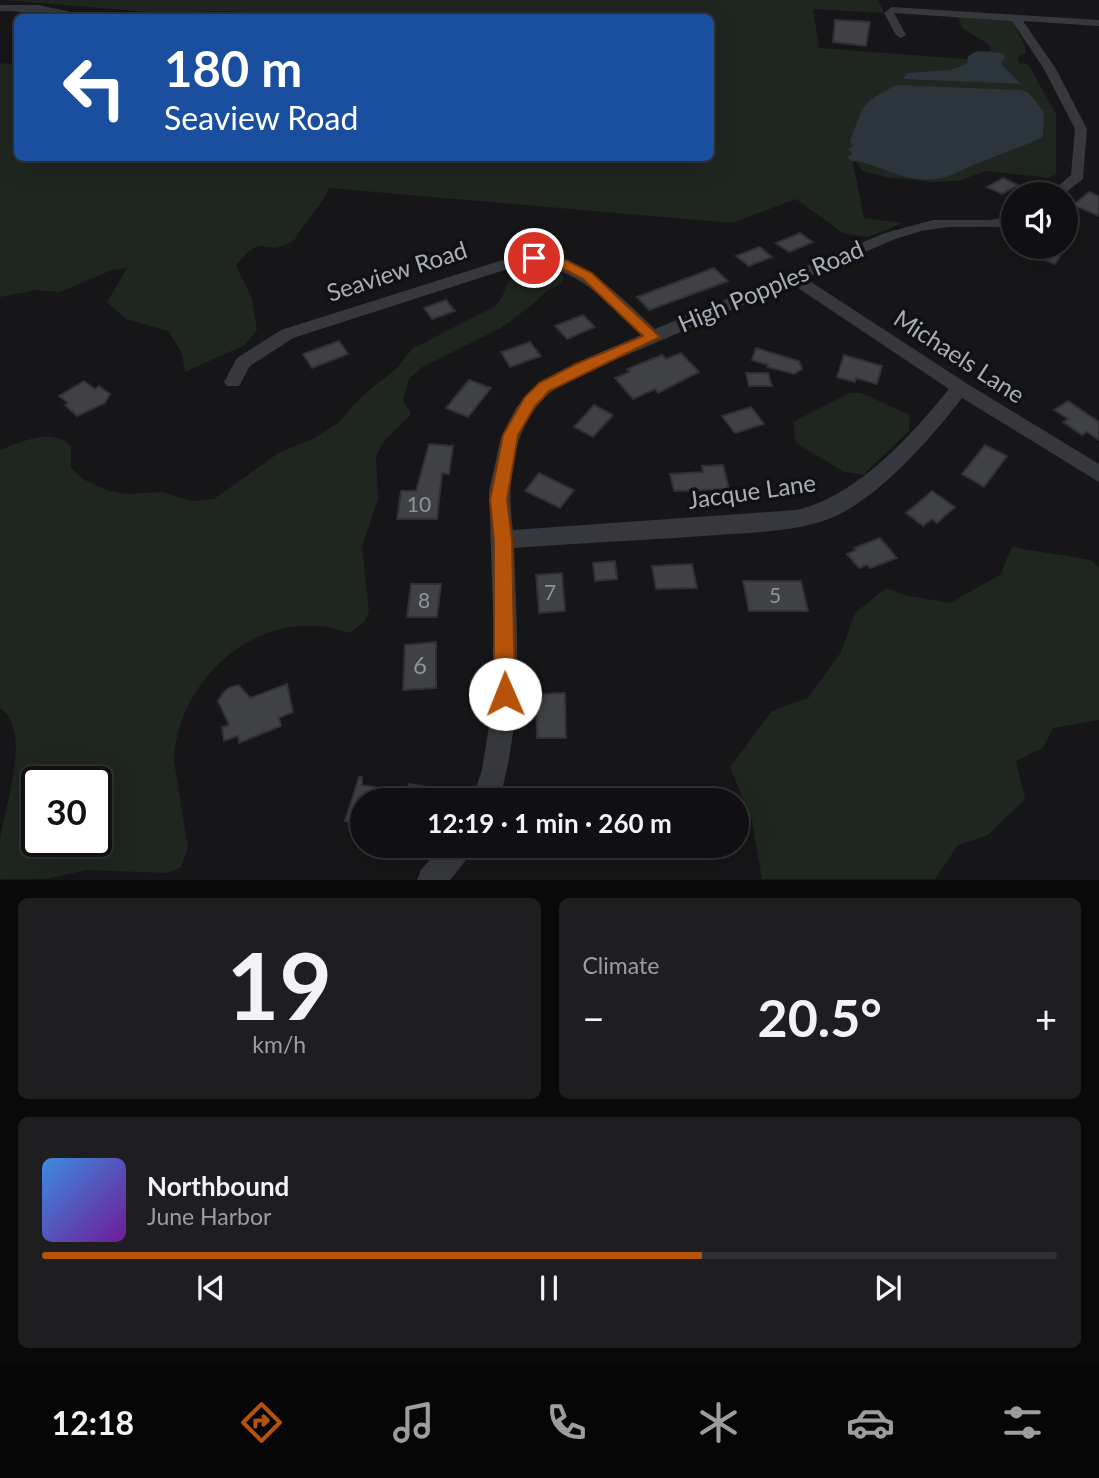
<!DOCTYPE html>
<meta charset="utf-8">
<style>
body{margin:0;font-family:Lato,sans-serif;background:#1e1e20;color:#f1f3f6;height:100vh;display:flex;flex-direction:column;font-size:26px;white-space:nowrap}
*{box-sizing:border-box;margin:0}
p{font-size:23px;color:#9c9d9f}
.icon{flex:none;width:38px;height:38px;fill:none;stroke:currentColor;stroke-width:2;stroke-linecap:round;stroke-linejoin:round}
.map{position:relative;height:880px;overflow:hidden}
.drawer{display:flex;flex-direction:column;gap:18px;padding:18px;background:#09090a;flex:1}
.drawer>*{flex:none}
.guide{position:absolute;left:14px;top:14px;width:700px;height:147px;border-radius:10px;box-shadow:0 7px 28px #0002,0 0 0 2px #303032;background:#1a4fa0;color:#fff;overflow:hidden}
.tools{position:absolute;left:1001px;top:182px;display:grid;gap:14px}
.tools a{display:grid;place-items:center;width:77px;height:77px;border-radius:50%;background:#101012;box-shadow:0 7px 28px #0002,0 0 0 2px #303032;font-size:35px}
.speed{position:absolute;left:21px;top:766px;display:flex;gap:14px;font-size:35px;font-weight:700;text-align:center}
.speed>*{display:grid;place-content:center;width:91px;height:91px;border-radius:50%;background:#101012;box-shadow:0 7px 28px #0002,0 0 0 2px #303032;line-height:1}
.speed .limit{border:4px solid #111;border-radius:10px;background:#fff;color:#111}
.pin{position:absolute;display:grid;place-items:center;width:60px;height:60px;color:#fff;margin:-30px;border:4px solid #fff;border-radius:50%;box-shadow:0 2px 7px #0007}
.me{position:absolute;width:77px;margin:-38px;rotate:359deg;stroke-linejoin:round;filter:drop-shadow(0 0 5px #0008)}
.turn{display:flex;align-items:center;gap:24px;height:147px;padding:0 35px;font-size:32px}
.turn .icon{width:91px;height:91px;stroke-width:2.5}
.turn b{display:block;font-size:49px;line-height:60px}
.big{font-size:52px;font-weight:700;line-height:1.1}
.drawer .card{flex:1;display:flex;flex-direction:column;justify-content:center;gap:10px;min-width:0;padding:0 24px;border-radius:10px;background:#1e1e20}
.drawer .dial{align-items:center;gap:0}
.dial b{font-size:91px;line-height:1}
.song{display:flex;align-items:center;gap:21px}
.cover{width:84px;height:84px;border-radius:10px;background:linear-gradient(135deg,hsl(210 70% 55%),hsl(280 70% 35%))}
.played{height:7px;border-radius:4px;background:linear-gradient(90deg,#b45309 65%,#303032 65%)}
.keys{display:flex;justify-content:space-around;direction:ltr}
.heat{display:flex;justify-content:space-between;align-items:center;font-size:38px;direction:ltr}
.drawer .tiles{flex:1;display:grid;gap:18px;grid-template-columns:1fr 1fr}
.card:last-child{grid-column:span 2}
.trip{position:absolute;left:350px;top:788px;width:399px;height:70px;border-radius:35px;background:#101012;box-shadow:0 7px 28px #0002,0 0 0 2px #303032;font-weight:700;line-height:70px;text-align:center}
.tabs{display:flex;height:112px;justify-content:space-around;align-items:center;background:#060607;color:#9c9d9f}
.tabs .icon{width:49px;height:49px}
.tabs .active{color:#b45309}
.tabs b{font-size:32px;color:#f1f3f6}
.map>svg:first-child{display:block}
.green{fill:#1e261f;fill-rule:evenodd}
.water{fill:#2c353c}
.building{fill:#404145;stroke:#303034;stroke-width:2}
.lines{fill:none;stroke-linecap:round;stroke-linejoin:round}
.minor{fill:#37383d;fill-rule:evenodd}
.route{fill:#b45309;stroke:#753606;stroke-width:2}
.labels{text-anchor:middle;stroke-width:7;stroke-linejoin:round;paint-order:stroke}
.number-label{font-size:21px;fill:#8e929b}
.street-label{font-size:24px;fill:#a8adb8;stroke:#111113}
.near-number-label{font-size:24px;fill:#8e929b}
</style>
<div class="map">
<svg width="1099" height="880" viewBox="0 0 1099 880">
<rect width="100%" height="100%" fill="#161618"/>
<g class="green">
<path d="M 5,0 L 878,0 L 884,13 L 813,9 L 819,48 L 978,60 L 980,54 L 991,50 L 988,44 L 962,28 L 958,17 L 1009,19 L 1014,22 C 1016,33 1026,43 1026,53 L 1018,57 L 1019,63 L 1028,64 L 1056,114 L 1056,174 L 1050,178 L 986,171 L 958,181 L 933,182 L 886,177 L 862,171 L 852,156 L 864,218 L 903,223 L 868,237 L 843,233 L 796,199 L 732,223 L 329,188 C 321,208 304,220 294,241 L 276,248 L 260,246 L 250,250 L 236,265 L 252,299 L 257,330 L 245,345 L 185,372 L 182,353 L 168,331 L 126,319 L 107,302 L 127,268 L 112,270 L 60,292 L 36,290 L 0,297 L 0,63 L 17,65 L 18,158 L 710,158 L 710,18 L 341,18 L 291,13 L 211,11 L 172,14 Z"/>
<path d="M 530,270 L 547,270 L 563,274 L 564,279 L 561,284 L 547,291 L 532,305 L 501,328 L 421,368 L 409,379 L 403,400 L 411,414 L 384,441 L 376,456 L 378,499 L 362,547 L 369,611 L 365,621 L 349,633 C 265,601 177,676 174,761 L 188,848 L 181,867 L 167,873 L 87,870 L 45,879 L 0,879 C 0,867 0,854 0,842 C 3,809 34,730 0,708 L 0,450 C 22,442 51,427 71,446 L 71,468 L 83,479 L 108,491 L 128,494 L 163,492 L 191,501 L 214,499 L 280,452 L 311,440 L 338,423 L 362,396 L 397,368 L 412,349 L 495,306 C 513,288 496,282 530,270 ZM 37,782 L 96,782 L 96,842 L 37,842 Z"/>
<polygon points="849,393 861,393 910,415 909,431 863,475 844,472 796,443 793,422"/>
<polygon points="1012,547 1091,560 1099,568 1099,720 1053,728 1043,748 1016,761 1025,799 988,835 958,845 935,879 762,879 752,821 730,767 772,711 808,698 841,652 855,613 886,588 904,595 950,603 1000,575"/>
</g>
<g class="water">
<polygon points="977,51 1003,53 1005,58 1001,64 1021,84 903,79 907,73 950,70 967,64 968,56"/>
<path d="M 897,85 L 1021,90 L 1029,93 L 1044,112 L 1043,137 C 1024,146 1003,153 983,161 C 957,171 944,184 912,178 C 891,175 871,161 851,161 L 847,157 L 853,154 L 848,149 L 854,146 L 850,142 C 864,106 859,103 897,85 Z"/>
</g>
<g class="building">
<polygon points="835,20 870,22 866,46 833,42"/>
<polygon points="1003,178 1018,185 1002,194 987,187"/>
<polygon points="1089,192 1099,196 1099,216 1073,205"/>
<polygon points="800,233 813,242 789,252 776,243"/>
<polygon points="760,247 772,257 749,266 736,256"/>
<polygon points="1012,247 1066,247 1055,264"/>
<polygon points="714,268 728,281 649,310 637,297"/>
<polygon points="446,300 455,311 432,319 424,308"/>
<polygon points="583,315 595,327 567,339 555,326"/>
<polygon points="339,341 348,354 312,368 303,354"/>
<polygon points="530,342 541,356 510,367 501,352"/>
<polygon points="756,348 799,361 802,369 794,374 767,367 768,365 752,360"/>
<polygon points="681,353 699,372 658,393 655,389 633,399 615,378 630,372 627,369 662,355 666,359"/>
<polygon points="844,355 882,366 877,384 856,378 855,382 837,377"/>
<polygon points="746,373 768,373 772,386 749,386"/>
<polygon points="469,380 491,388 468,417 446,408"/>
<polygon points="84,381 95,389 99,386 110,394 105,403 77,416 65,405 68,403 59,396"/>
<polygon points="1068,401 1099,422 1099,440 1087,432 1082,435 1063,422 1068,419 1054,410"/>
<polygon points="594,405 613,415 593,437 574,427"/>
<polygon points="751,407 764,424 735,433 722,416"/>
<polygon points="429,444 453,446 449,474 442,473 437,519 397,519 401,491 416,491"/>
<polygon points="985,445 1007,456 984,487 962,474"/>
<polygon points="723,465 729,489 674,491 670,474 703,472 702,466"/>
<polygon points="539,473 574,490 560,508 525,491"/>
<polygon points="932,491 955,507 937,523 932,519 923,526 906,513"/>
<polygon points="880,538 897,558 870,568 867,565 859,568 847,554 856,550 854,548"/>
<polygon points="615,561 617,579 595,581 593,563"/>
<polygon points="692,564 697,588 656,589 652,566"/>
<polygon points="562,573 565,611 539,613 536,575"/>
<polygon points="743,581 801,581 808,611 749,611"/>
<polygon points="411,584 441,584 437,617 407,617"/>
<polygon points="436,642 436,688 403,690 405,645"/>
<polygon points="287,684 293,712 279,718 281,726 239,743 238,736 224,741 222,727 229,725 218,701 223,693 230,687 239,685 250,698"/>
<polygon points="565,693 566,738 537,738 536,694"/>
<polygon points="359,777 362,777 362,785 404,792 403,800 362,800 362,824 345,821"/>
<polygon points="409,784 454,792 453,800 404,800"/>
</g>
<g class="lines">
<g class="minor">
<path d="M 0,5 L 38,5 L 100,18 C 66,18 34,11 0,11 Z"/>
<polygon points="892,7 1099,20 1099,26 1023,21 1056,69 1087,129 1083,179 1064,194 1049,194 1071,175 1075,129 1044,69 1012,21 894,13 906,35 901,38 896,35 884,13"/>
<path d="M 1013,216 L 1013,225 L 1005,227 L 948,227 L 921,231 L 895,239 L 805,278 L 966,383 L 1099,464 L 1099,482 L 962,398 C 932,437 883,493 838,515 C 801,532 757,532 717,535 C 649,540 582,543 514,548 C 517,634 524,717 499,800 L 472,800 L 482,770 L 492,707 L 494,642 L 489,491 L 501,437 L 516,408 L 540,382 L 576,363 L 641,335 C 604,298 578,267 523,264 L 293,338 L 250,366 L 239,386 L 227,386 L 224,382 L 237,358 L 281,330 L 522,254 C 585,258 612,288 655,329 L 885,233 L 933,220 L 989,220 ZM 792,284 L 949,389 C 912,435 855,498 796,510 L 513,530 C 507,488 510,437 540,403 C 564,375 606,364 639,350 C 690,328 741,306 792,284 Z"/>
<polygon points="442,845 474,845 470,855 450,880 417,880 421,870"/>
</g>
</g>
<polygon class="route" points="534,255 566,260 592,273 660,337 549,391 535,406 518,435 507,500 512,540 515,694 512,701 505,704 497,701 494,694 494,540 490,500 503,435 524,398 539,383 576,364 643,336 583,279 558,266 529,261 529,256"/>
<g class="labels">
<g class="number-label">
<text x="419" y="512">10</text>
<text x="550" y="600">7</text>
<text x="775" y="603">5</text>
<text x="424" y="608">8</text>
</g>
<g class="street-label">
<text transform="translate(397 272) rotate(-18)" y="8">Seaview Road</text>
<text transform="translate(771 287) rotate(-23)" y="8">High Popples Road</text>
<text transform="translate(959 357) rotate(33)" y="8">Michaels Lane</text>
<text transform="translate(752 492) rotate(-8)" y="8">Jacque Lane</text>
</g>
<g class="near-number-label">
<text x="420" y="674">6</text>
</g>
</g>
</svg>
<div class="tools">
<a><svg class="icon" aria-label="sound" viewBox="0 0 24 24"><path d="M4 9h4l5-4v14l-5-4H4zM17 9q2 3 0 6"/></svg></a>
</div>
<div class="speed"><div class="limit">30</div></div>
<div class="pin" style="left:534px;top:258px;background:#d93025"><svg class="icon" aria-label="arrive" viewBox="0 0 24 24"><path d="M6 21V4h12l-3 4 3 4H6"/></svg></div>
<svg class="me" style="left:505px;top:694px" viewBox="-20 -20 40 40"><circle r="19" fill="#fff"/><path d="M0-13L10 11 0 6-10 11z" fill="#b45309"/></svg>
<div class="trip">12:19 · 1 min · 260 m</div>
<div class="guide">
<div class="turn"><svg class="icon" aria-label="left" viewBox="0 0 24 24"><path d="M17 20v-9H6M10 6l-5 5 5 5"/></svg><div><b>180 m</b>Seaview Road</div></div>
</div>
</div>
<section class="drawer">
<div class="tiles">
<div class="card dial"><b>19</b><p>km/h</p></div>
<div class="card"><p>Climate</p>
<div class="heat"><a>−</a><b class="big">20.5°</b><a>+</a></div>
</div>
<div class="card">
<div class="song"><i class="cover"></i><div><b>Northbound</b><p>June Harbor</p></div></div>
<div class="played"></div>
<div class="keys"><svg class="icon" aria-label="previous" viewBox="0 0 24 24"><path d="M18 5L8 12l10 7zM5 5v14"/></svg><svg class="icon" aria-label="pause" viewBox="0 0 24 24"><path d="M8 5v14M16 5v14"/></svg><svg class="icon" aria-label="next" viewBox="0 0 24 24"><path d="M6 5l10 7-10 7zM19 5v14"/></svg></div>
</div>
</div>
</section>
<nav class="tabs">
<b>12:18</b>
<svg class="icon active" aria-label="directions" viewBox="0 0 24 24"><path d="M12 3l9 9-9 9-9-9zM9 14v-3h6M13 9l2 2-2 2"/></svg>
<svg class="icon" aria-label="music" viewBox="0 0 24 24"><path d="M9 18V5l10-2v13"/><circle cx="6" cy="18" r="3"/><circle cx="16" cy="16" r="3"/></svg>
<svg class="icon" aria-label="phone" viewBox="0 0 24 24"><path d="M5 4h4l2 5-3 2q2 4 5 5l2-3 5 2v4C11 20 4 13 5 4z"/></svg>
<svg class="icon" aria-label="climate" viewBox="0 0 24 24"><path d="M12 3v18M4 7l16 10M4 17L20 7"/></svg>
<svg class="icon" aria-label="car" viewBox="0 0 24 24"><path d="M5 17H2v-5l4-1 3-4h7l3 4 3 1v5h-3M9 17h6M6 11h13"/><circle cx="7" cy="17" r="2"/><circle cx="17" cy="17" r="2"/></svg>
<svg class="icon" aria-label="filters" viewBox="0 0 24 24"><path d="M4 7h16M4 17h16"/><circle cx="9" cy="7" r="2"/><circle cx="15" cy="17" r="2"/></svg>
</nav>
